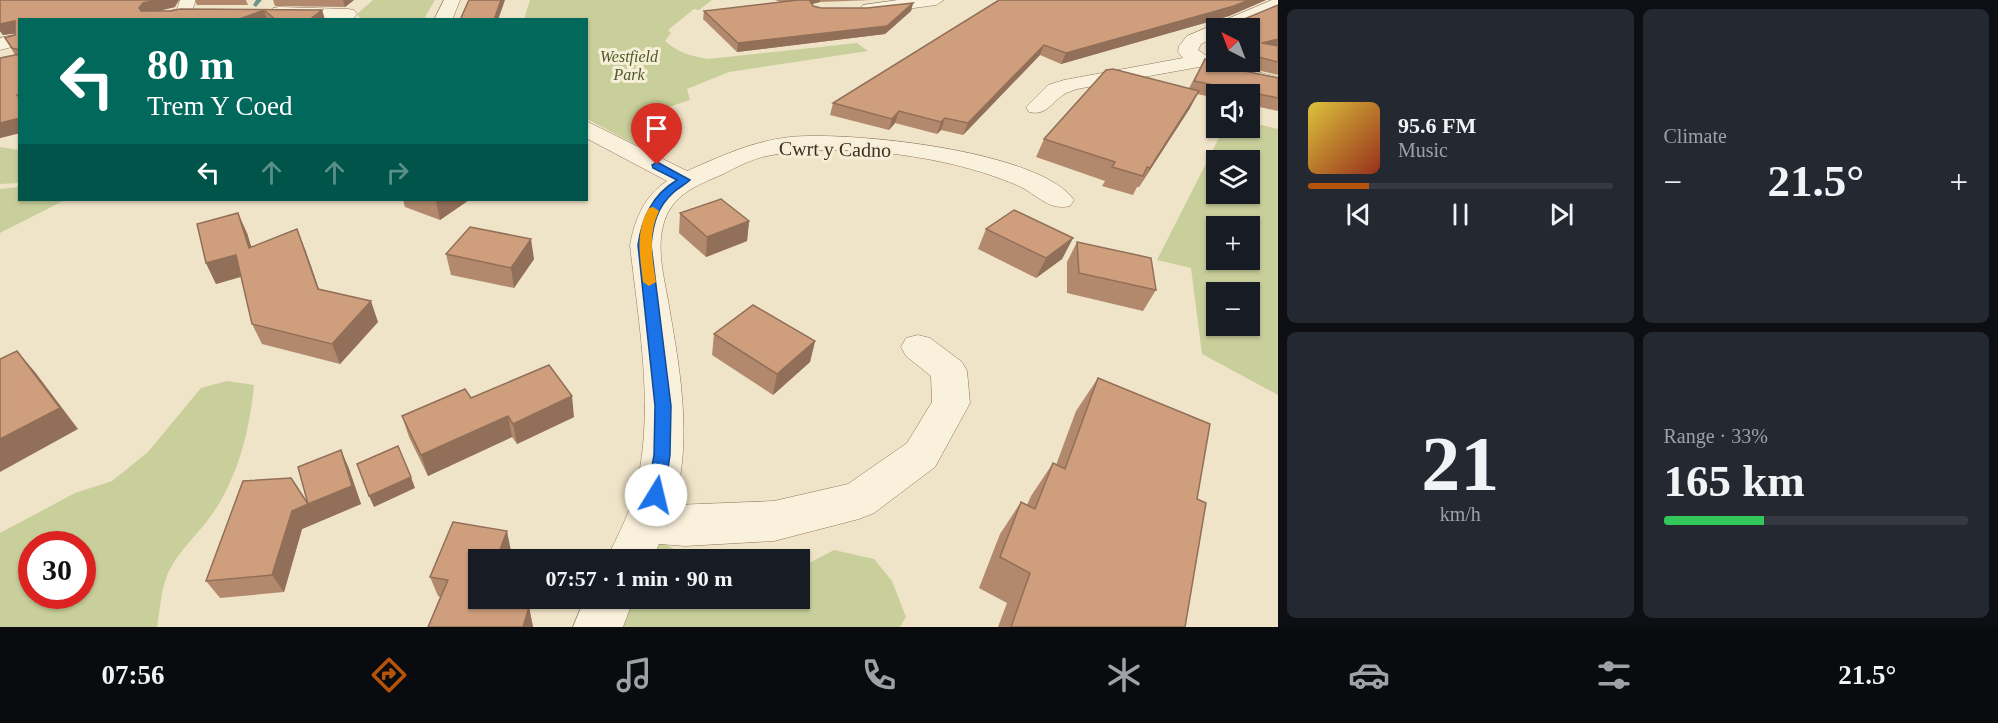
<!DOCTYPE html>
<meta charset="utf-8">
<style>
body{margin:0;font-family:Georgia,serif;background:#242831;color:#f1f3f6;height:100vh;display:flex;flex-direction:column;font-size:22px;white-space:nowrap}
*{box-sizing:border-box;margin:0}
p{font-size:20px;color:#9ea1a6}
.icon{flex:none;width:33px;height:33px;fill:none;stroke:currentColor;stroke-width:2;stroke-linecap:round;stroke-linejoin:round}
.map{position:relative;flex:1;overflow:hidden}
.drawer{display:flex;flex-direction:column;gap:9px;padding:9px;background:#0d0f14;width:720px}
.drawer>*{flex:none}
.hud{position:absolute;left:18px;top:18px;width:570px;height:183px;border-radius:0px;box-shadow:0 2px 4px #0004;background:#00695c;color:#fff;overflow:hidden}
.needle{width:39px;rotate:318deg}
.controls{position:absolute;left:1206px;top:18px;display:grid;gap:12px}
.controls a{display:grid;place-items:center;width:54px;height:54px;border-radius:0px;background:#171b24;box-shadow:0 2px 4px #0004;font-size:30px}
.speed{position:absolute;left:18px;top:531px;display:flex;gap:12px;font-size:30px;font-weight:700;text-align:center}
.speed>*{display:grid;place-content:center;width:78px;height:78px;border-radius:50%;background:#171b24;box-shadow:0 2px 4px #0004;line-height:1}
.speed .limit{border:9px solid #d22;background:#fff;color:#111}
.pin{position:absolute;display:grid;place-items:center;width:51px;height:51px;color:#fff;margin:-62px -26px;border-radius:50% 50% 50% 0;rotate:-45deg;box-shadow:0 0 6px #0007}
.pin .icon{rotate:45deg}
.me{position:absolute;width:66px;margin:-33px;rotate:9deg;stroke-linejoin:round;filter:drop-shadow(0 0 4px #0008)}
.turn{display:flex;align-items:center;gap:21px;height:126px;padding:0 30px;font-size:27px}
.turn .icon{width:78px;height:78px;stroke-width:2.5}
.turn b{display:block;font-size:42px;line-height:51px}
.lanes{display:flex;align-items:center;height:57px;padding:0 30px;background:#0003;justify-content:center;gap:30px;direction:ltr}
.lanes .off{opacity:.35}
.big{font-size:45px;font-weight:700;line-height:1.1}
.drawer .widget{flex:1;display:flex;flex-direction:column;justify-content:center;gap:9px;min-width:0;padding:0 21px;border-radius:9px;background:#242831}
.drawer .dial{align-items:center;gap:0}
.dial b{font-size:78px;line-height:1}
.song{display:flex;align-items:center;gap:18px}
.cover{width:72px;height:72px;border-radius:9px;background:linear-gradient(135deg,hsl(50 70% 55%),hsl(10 70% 35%))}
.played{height:6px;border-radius:3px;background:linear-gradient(90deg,#b45309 20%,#363941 20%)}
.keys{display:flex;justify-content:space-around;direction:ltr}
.heat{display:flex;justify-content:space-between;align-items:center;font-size:33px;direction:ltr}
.charge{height:9px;border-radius:4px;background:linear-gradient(90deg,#34c759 33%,#363941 0)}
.drawer .tiles{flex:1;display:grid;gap:9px;grid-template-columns:repeat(2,1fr)}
.trip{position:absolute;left:468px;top:549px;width:342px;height:60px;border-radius:0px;background:#171b24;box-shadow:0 2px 4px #0004;font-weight:700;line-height:60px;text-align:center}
.dock{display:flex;height:96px;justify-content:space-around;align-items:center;background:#090b0e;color:#9ea1a6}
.dock .icon{width:42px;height:42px}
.dock .current{color:#b45309}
.dock b{font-size:27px;color:#f1f3f6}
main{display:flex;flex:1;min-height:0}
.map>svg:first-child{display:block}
.green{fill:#c9cf9b;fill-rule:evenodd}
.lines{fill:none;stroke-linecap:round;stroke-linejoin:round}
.stream{fill:#6f938a;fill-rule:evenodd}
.minor-casing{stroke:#8d765c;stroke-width:1}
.minor{fill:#faf1dc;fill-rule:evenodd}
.wall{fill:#b2896c}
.shaded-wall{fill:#916f58}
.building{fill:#cf9f7d;stroke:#916f58;stroke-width:1.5}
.route{fill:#1a73e8;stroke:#114b97;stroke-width:1.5}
.slow{fill:#f59e0b}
.labels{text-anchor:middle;stroke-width:6;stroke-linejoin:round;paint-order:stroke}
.far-park-label{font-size:16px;font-style:italic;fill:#4d5a26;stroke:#f7eed8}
.street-label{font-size:20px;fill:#3d2e20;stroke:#f7eed8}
</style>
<main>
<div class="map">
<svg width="1278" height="627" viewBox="0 0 1278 627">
<rect width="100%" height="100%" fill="#f0e4c8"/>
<g class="green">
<polygon points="373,0 435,0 425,17 430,19 361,19 357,14"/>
<path d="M 530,0 L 712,0 L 699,10 L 694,9 L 668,30 L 671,33 L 665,41 C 679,53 691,56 708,59 L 857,43 L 868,51 L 729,72 L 687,89 L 690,100 L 662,109 L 665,132 L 676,147 L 655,155 L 587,119 L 586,20 L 524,19 Z"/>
<path d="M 1250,122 L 1278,129 L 1278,395 L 1202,354 L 1191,268 L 1157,260 L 1224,128 L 1250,128 ZM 1250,160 L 1250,194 L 1216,194 L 1216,160 ZM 1250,226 L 1250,260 L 1216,260 L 1216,226 ZM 1250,292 L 1250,326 L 1216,326 L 1216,292 Z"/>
<polygon points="0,147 19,150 19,183 0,184"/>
<polygon points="19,187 20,200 65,200 0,233 0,189"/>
<path d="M 227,381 L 254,385 C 250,427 240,470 217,507 C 203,530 180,548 168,573 C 161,589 160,610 157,627 L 0,627 L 0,533 L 75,493 L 112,481 L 148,452 L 201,388 ZM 82,544 L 82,596 L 32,596 L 32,544 Z"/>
<polygon points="658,541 695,559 623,560"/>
<polygon points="834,550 874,559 892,581 906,617 900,627 585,627 593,599 800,598 800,568"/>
</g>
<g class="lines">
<polygon class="stream" points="256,0 262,0 256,7 253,5"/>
<defs>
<g id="minor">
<polygon points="180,0 196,0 190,16 176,20 146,20 148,16 177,9"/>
<polygon points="444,0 460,0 452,20 434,20"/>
<polygon points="898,0 944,0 936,5 869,14 863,13 860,9 863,5"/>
<path d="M 1272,0 L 1278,0 L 1278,10 L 1235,28 L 1216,28 L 1216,37 L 1201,44 L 1198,50 L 1216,62 L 1278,77 L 1278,89 L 1224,77 L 1199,67 L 1077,89 C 1072,91 1067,92 1063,95 C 1050,104 1046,116 1029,112 L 1026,107 L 1048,85 L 1064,80 L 1183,58 L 1178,52 L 1179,46 L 1187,36 Z"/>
<polygon points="279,7 348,9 354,10 357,14 354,18 348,19 273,16 270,12 273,8"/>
<polygon points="20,34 20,45 0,50 0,38"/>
<path d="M 586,121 L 687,171 C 721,156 753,141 790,137 C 848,131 1039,150 1074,200 L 1070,206 C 1050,211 1038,196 1021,187 C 1013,183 1004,180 996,177 C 931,154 835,142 767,156 C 751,159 735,168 721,175 C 695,186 670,196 663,226 C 656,253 666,284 670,312 C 681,375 692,442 674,505 L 774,501 L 848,484 L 907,443 L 932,402 L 931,376 L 906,356 L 901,347 L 906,338 L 918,335 L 930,338 L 962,362 L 967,371 L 970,403 L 935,467 L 874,513 L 859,519 L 774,541 L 685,546 L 659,544 L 652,560 L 606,560 C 616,539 627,519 634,496 C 656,415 639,327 630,245 C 635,219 644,196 667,181 L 586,138 Z"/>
<polygon points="585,598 634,598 623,627 573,627"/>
</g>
</defs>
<use href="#minor" class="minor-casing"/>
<use href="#minor" class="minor"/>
</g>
<g class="wall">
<polygon points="0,0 175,7 157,11 322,10 325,20 20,20 20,133 0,138 0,58 15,55 5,38 15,35 15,33 3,35 0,31"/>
<polygon points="195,0 246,0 248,5 197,5"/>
<polygon points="273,0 354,0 345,7 275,6"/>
<polygon points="775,0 872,0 820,2 812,4 813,6 821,8 867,8 913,3 911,11 885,34 737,52 703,19 704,11 781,2"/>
<polygon points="999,0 1266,0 1229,16 1061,64 1040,55 963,135 941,130 937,134 895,123 889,130 830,115 833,103"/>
<polygon points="1278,5 1278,75 1223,62 1250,62 1250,28 1242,20"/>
<polygon points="1216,38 1216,60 1208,54"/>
<polygon points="1205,59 1230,68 1278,78 1278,111 1250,105 1250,94 1216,94 1216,98 1197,94 1190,108 1139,187 1137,187 1133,195 1102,186 1105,181 1036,157 1044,139 1189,88"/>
<polygon points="403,200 469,200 440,220 405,207"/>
<polygon points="680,213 749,221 747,241 706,257 679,233"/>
<polygon points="986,229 1073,238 1062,259 1036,278 978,249"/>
<polygon points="247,233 251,247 305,249 319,289 378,322 340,364 262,344 252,324 241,277 216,284 206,263"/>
<polygon points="1077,242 1156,290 1143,311 1067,293 1067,262"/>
<polygon points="446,254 534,259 514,288 451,275"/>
<polygon points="714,334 815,341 810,362 773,395 712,355"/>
<polygon points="1098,378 1197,499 1185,627 998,627 1007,603 979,588 1000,534 1021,502 1027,505 1031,496 1053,463 1056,465 1076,411"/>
<polygon points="471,398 574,417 517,444 512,437 428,476 409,437 402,416"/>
<polygon points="341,450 349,469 361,504 302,529 284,592 220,598 206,581 308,504"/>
<polygon points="511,551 478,598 495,598 494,601 529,607 533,627 428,627 440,597 438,596 430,577"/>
</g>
<g class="shaded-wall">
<polygon points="157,0 179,0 175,7 147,14 144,19 139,8 143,3"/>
<polygon points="343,0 354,0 345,7"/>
<polygon points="501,0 505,0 498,20 494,20"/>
<polygon points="811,0 820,0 820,2 812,4 809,9"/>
<polygon points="1249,0 1266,0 1229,16 1061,64 1066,53"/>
<polygon points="913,3 911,11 885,34 737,52 738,43"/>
<polygon points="264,10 267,20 237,20"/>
<polygon points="322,10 325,20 309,20"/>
<polygon points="15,21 20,33 3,35 0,31 0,24"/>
<polygon points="1278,39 1278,47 1262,43"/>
<polygon points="1044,45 1040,55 963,135 968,123"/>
<polygon points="1199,91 1190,108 1139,187 1150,168"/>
<polygon points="899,111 895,123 889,130 892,119"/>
<polygon points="20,118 20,133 0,138 0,123"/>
<polygon points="945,118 941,130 937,134 941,122"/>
<polygon points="437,200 469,200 440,220 436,201"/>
<polygon points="238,213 247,233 258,268 249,248"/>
<polygon points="749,221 747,241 706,257 707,237"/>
<polygon points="297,229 305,249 326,310 318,289"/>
<polygon points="1073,238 1062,259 1036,278 1046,258"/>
<polygon points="531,239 534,259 514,288 511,268"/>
<polygon points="236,255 246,275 216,284 206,263"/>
<polygon points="371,301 378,322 340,364 332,344"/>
<polygon points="815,341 810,362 773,395 777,374"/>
<polygon points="17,351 35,372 78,429 0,472 0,439"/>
<polygon points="572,396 574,417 517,444 513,424"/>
<polygon points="508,416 512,437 428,476 421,455"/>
<polygon points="341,450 349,469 361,504 302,529 284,592 272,575 292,511 352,486"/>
<polygon points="411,477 415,488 374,507 369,496"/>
<polygon points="507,531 511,551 508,560 496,560"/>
<polygon points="529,607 533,627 523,627"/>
</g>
<g class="building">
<polygon points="0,0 157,0 143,3 139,8 141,11 171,11 180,9 322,10 309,20 276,20 264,10 237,20 20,20 20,50 12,48 5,38 15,35 15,21 0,24"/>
<polygon points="469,0 501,0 494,20 460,20"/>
<polygon points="797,0 811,0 810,1 813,6 821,8 867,8 913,3 887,26 738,43 704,11 798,0"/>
<polygon points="999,0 1249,0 1234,6 1066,53 1044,45 968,123 945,118 941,122 899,111 892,119 833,103"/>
<polygon points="1278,5 1278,39 1262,43 1278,46 1278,62 1250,55 1250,28 1222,28 1226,20 1242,20"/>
<polygon points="20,54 20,94 17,95 20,98 20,118 0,123 0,58"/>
<polygon points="1205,59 1230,68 1278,78 1278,98 1194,81"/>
<polygon points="1113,69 1199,91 1150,168 1147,167 1143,176 1112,167 1115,162 1044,139 1106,70"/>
<polygon points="721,199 749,221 707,237 680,213"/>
<polygon points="1014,210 1073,238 1046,258 986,229"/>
<polygon points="238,213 249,248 297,229 318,289 371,301 332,344 252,324 236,255 206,263 197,224"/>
<polygon points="470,227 531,239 511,268 446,254"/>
<polygon points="1077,242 1151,258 1156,290 1079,273"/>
<polygon points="753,305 815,341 777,374 714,334"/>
<polygon points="17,351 60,408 0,439 0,359"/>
<polygon points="549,365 572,396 513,424 508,416 421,455 402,416 465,389 471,398"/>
<polygon points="1098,378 1210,424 1197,499 1206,503 1185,627 1011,627 1030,573 1000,557 1021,502 1035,509 1053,463 1065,469"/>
<polygon points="398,446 411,477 369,496 357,464"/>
<polygon points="341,450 352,486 308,504 298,467"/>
<polygon points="291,478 308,504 292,511 272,575 206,581 243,481"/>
<polygon points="453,522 507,531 496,560 478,560 478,598 529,607 523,627 428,627 448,580 430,577"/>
</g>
<path class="route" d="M 657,162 L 690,180 C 685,185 679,187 674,192 C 657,207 653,224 651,245 L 671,406 L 670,455 L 664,495 L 662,500 L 656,502 L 649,500 L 647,495 L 654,455 L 655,406 L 638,245 C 642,218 652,195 677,180 L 653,168 L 652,165 Z"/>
<path class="slow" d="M 653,207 L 659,211 C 648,234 652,257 656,282 L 649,286 L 643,282 C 640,256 635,231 649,208 Z"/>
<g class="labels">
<g class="far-park-label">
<text x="629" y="62">Westfield<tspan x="629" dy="18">Park</tspan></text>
</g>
<g class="street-label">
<text transform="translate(835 149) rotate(1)" y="7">Cwrt y Cadno</text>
</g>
</g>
</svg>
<div class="controls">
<a><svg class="needle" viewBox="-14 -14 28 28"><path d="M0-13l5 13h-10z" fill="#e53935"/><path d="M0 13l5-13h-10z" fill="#9ea1a6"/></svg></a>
<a><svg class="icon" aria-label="sound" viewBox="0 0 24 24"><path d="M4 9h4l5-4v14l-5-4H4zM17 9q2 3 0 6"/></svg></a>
<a><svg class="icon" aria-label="layers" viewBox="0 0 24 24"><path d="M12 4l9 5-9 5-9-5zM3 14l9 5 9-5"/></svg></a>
<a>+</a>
<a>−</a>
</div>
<div class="speed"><div class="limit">30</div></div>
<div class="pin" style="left:657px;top:165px;background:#d93025"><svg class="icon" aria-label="arrive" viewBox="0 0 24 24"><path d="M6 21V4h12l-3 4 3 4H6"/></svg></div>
<svg class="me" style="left:656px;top:495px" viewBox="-20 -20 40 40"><circle r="19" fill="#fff"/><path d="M0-13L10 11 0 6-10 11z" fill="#1a73e8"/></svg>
<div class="trip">07:57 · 1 min · 90 m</div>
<div class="hud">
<div class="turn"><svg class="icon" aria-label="left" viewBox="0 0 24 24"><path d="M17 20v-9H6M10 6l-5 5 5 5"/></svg><div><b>80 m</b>Trem Y Coed</div></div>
<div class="lanes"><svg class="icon" aria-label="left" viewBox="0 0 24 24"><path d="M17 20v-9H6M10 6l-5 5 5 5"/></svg><svg class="icon off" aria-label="ahead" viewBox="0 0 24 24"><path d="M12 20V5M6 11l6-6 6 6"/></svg><svg class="icon off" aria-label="ahead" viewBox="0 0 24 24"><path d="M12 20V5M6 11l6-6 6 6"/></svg><svg class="icon off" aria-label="right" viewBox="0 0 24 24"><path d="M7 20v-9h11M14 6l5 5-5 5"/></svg></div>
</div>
</div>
<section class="drawer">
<div class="tiles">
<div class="widget">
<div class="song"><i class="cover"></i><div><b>95.6 FM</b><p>Music</p></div></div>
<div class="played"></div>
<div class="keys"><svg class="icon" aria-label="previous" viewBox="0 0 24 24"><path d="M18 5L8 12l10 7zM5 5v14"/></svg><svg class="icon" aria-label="pause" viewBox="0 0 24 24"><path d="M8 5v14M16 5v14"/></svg><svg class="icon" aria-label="next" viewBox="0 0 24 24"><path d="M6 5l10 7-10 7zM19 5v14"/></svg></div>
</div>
<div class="widget"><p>Climate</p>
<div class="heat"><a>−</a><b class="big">21.5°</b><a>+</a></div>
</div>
<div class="widget dial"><b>21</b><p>km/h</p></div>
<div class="widget"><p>Range · 33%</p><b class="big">165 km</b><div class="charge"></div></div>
</div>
</section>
</main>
<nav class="dock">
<b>07:56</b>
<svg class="icon current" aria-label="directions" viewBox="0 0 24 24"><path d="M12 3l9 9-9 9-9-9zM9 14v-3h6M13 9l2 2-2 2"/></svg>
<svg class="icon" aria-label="music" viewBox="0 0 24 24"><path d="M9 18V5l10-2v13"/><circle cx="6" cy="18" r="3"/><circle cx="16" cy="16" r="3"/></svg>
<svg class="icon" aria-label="phone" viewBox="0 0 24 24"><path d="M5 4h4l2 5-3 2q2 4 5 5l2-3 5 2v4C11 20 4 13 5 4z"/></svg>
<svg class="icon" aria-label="climate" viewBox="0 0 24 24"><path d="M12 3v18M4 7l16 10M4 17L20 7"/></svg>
<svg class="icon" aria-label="car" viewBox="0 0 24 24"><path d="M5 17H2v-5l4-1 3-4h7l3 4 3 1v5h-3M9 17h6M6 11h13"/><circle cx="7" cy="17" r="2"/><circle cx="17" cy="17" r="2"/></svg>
<svg class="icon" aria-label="filters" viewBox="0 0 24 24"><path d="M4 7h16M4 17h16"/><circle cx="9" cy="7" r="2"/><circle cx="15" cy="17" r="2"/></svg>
<b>21.5°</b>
</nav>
